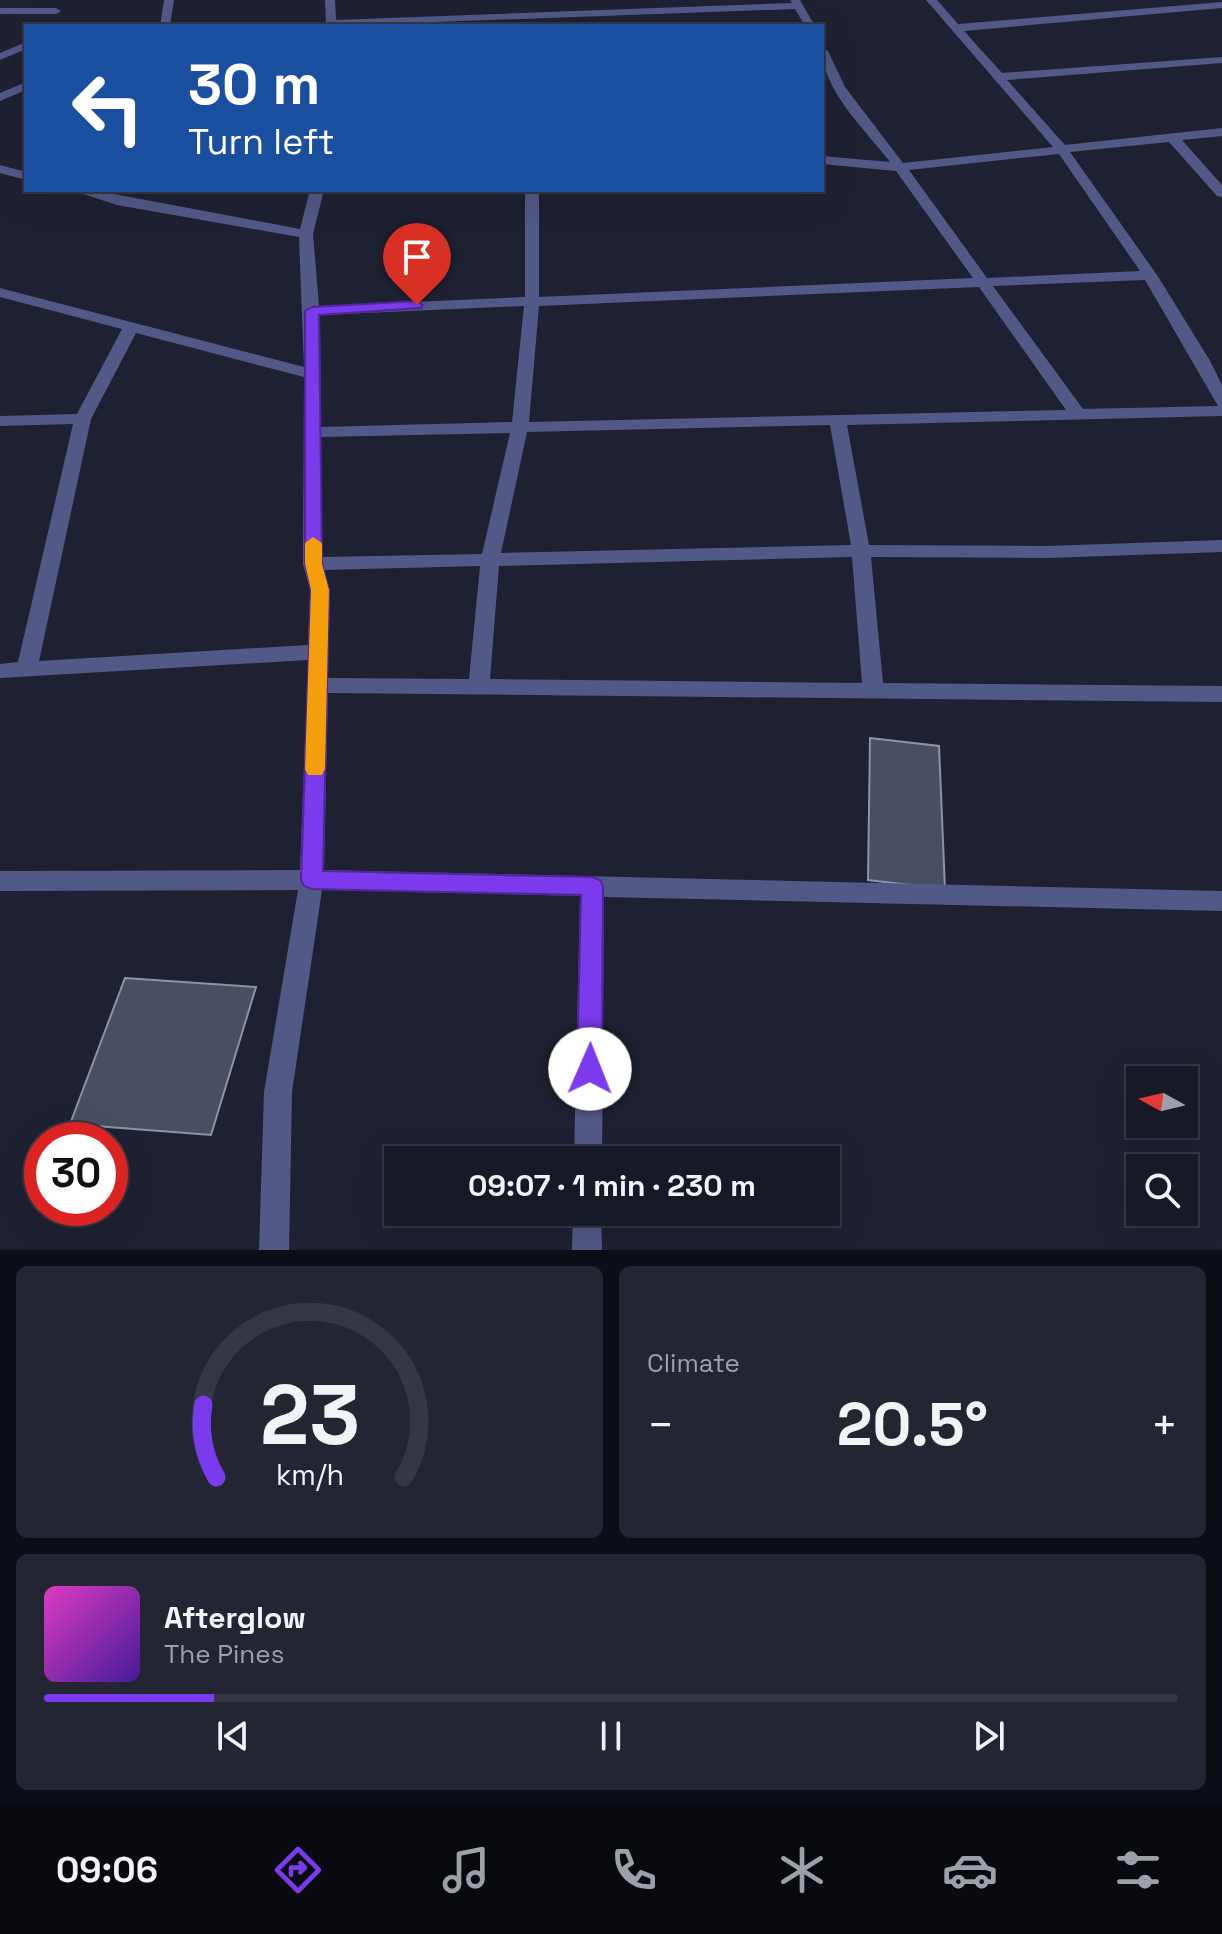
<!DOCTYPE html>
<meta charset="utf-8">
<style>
body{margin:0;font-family:"Space Grotesk",sans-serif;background:#232632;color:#f1f3f6;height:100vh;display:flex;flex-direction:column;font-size:30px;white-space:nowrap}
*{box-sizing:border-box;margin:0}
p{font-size:26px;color:#9ea0a7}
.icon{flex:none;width:44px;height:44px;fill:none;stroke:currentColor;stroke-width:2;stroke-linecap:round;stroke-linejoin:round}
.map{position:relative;height:1250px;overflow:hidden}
.side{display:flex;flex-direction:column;gap:16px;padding:16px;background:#0c0e15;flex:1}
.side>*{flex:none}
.guide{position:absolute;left:24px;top:24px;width:800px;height:168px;border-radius:0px;box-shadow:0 8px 32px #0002,0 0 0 2px #353843;background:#1a4fa0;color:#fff;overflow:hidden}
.needle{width:52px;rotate:278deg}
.controls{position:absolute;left:1126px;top:1066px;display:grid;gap:16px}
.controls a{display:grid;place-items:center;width:72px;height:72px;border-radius:0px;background:#161926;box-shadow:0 8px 32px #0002,0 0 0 2px #353843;font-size:40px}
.speed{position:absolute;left:24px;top:1122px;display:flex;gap:16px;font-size:40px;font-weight:700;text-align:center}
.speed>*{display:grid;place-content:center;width:104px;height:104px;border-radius:50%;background:#161926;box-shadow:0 8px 32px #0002,0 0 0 2px #353843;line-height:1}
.speed .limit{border:12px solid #d22;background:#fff;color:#111}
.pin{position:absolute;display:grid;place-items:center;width:68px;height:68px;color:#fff;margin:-82px -34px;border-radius:50% 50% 50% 0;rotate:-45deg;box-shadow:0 0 8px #0007}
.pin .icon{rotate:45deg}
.me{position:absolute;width:88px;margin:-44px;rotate:1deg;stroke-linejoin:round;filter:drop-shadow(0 0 6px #0008)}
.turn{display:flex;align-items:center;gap:28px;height:168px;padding:0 32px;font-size:36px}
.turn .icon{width:104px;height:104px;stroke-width:2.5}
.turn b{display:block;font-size:56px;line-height:68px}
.big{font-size:60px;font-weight:700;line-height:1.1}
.side .tile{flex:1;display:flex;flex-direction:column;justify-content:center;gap:12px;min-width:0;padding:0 28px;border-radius:12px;background:#232632}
.side .dial{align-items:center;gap:0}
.dial svg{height:208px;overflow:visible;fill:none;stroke:#353843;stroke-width:7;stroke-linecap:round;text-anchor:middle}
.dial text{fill:#f1f3f6;stroke:none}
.song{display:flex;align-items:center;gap:24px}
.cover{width:96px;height:96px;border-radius:12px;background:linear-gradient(135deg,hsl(310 70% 55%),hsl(260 70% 35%))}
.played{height:8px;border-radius:4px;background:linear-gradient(90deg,#7c3aed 15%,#353843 15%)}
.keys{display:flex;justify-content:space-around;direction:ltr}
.heat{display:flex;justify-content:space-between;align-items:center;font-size:44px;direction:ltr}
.side .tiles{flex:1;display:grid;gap:16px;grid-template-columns:1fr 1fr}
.tile:last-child{grid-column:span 2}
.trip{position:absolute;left:384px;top:1146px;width:456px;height:80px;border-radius:0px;background:#161926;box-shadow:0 8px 32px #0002,0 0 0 2px #353843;font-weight:700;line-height:80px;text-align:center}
.tabs{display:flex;height:128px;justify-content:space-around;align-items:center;background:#090a0f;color:#9ea0a7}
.tabs .icon{width:56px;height:56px}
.tabs .on{color:#7c3aed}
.tabs b{font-size:36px;color:#f1f3f6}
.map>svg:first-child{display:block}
.building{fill:#4a4e62;stroke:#8d92a8;stroke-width:2}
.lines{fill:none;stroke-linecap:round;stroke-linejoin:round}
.minor{fill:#525987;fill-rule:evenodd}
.route{fill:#7c3aed;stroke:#51269a;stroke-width:2}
.slow{fill:#f59e0b}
</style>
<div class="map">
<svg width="1222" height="1250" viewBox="0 0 1222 1250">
<rect width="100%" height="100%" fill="#1e2132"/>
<g class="building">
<polygon points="870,738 939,746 945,889 868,880"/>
<polygon points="125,978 256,987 211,1135 70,1124"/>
</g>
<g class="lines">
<g class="minor">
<polygon points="164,0 174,0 170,26 160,26"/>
<polygon points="325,0 335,0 336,20 792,3 790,0 800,0 815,26 805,26 795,9 326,26"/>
<path d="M 926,0 L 937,0 L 958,24 L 1222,2 L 1222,8 L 964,31 L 1002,73 L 1222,57 L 1222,63 L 1007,80 L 1065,145 L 1222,128 L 1222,136 L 1182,140 L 1222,185 L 1222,197 L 1217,196 L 1169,142 L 1070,152 L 1157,275 L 1209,359 L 1222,385 L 1222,416 L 847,425 L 869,545 L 1047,546 L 1222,540 L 1222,552 L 1047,558 L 871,557 L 883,683 L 1222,686 L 1222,702 L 328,693 L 324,870 L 1222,891 L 1222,911 L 604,897 L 602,1160 L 574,1160 L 580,896 L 322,890 L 292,1092 L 289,1250 L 259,1250 L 264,1092 L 298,890 L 0,891 L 0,871 L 300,870 L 308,660 L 0,678 L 0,664 L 18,662 L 73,424 L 0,426 L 0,416 L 77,414 L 122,329 L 0,297 L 0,288 L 304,367 L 299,237 L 117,205 L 71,190 L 93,190 L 300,229 L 310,190 L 324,190 L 313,234 L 319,306 L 525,297 L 525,190 L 539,190 L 539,297 L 973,278 L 896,171 L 822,164 L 822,156 L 890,162 C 865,129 822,91 822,48 L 828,51 L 845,87 L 903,163 L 1053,147 ZM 1059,154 L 1140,271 L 987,278 L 909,170 ZM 1145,280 L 1218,406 L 1083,409 L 993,286 ZM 979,287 L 1066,410 L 529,422 L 539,306 ZM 524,306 L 512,422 L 321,427 L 320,315 ZM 136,333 L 304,377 L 303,564 L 310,590 L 308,645 L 39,661 L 91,419 ZM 830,425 L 851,545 L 501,553 L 527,432 ZM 510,433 L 482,554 L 322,557 L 321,437 ZM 852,557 L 862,683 L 490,679 L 499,566 ZM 480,566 L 469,679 L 328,678 L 330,590 L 324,570 Z"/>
<polygon points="0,8 56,8 61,11 56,14 0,14"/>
<polygon points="26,42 26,49 0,60 0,53"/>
<polygon points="26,82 26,90 0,101 0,93"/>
<polygon points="0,165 26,172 26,180 0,173"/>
<polygon points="573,1212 601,1212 602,1250 572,1250"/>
</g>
</g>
<polygon class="route" points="417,301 423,305 421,308 319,315 322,564 329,590 323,871 592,877 600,880 603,886 602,1069 598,1077 590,1080 581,1077 577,1069 581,895 312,889 304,886 301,880 311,590 305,564 305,311 312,307"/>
<polygon class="slow" points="313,537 322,543 322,564 329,590 325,769 322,775 308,775 305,769 311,590 305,564 305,543"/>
</svg>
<div class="controls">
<a><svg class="needle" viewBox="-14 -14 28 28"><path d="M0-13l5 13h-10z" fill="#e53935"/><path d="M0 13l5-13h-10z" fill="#9ea0a7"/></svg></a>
<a><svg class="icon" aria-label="search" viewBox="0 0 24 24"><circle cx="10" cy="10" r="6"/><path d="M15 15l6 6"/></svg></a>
</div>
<div class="speed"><div class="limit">30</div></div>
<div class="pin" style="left:417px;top:305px;background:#d93025"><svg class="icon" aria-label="arrive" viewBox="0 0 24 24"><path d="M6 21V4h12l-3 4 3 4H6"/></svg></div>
<svg class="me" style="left:590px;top:1069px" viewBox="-20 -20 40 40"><circle r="19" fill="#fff"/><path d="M0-13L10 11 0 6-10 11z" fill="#7c3aed"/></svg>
<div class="trip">09:07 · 1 min · 230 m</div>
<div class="guide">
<div class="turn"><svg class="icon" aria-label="left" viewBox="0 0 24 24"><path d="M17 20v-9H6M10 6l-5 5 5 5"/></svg><div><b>30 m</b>Turn left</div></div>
</div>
</div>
<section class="side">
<div class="tiles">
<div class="tile dial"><svg viewBox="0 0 100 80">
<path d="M14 69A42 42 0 1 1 86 69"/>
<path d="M14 69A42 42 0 0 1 9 41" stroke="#7c3aed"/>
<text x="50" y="56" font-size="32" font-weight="700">23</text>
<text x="50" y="72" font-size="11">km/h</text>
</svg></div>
<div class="tile"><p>Climate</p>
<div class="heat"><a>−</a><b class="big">20.5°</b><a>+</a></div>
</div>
<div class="tile">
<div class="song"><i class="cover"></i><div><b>Afterglow</b><p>The Pines</p></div></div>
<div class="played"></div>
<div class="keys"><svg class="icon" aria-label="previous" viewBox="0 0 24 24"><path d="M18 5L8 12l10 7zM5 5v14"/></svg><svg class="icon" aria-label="pause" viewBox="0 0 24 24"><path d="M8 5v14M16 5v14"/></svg><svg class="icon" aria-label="next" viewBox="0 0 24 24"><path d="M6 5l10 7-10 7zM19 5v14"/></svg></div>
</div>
</div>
</section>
<nav class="tabs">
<b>09:06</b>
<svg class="icon on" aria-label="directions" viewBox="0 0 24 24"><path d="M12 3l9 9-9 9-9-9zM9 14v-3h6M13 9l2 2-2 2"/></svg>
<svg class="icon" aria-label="music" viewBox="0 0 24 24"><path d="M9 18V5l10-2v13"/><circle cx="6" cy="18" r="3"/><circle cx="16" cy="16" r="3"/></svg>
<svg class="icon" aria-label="phone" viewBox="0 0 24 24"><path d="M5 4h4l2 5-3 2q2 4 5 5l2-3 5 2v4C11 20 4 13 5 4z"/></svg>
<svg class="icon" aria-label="climate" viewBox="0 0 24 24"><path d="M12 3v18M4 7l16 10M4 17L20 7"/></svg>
<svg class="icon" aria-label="car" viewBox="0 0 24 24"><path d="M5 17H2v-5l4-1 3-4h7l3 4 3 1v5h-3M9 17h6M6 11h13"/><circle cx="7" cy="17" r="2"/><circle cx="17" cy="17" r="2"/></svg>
<svg class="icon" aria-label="filters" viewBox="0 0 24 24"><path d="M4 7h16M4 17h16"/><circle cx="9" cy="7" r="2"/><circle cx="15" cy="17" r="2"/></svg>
</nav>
